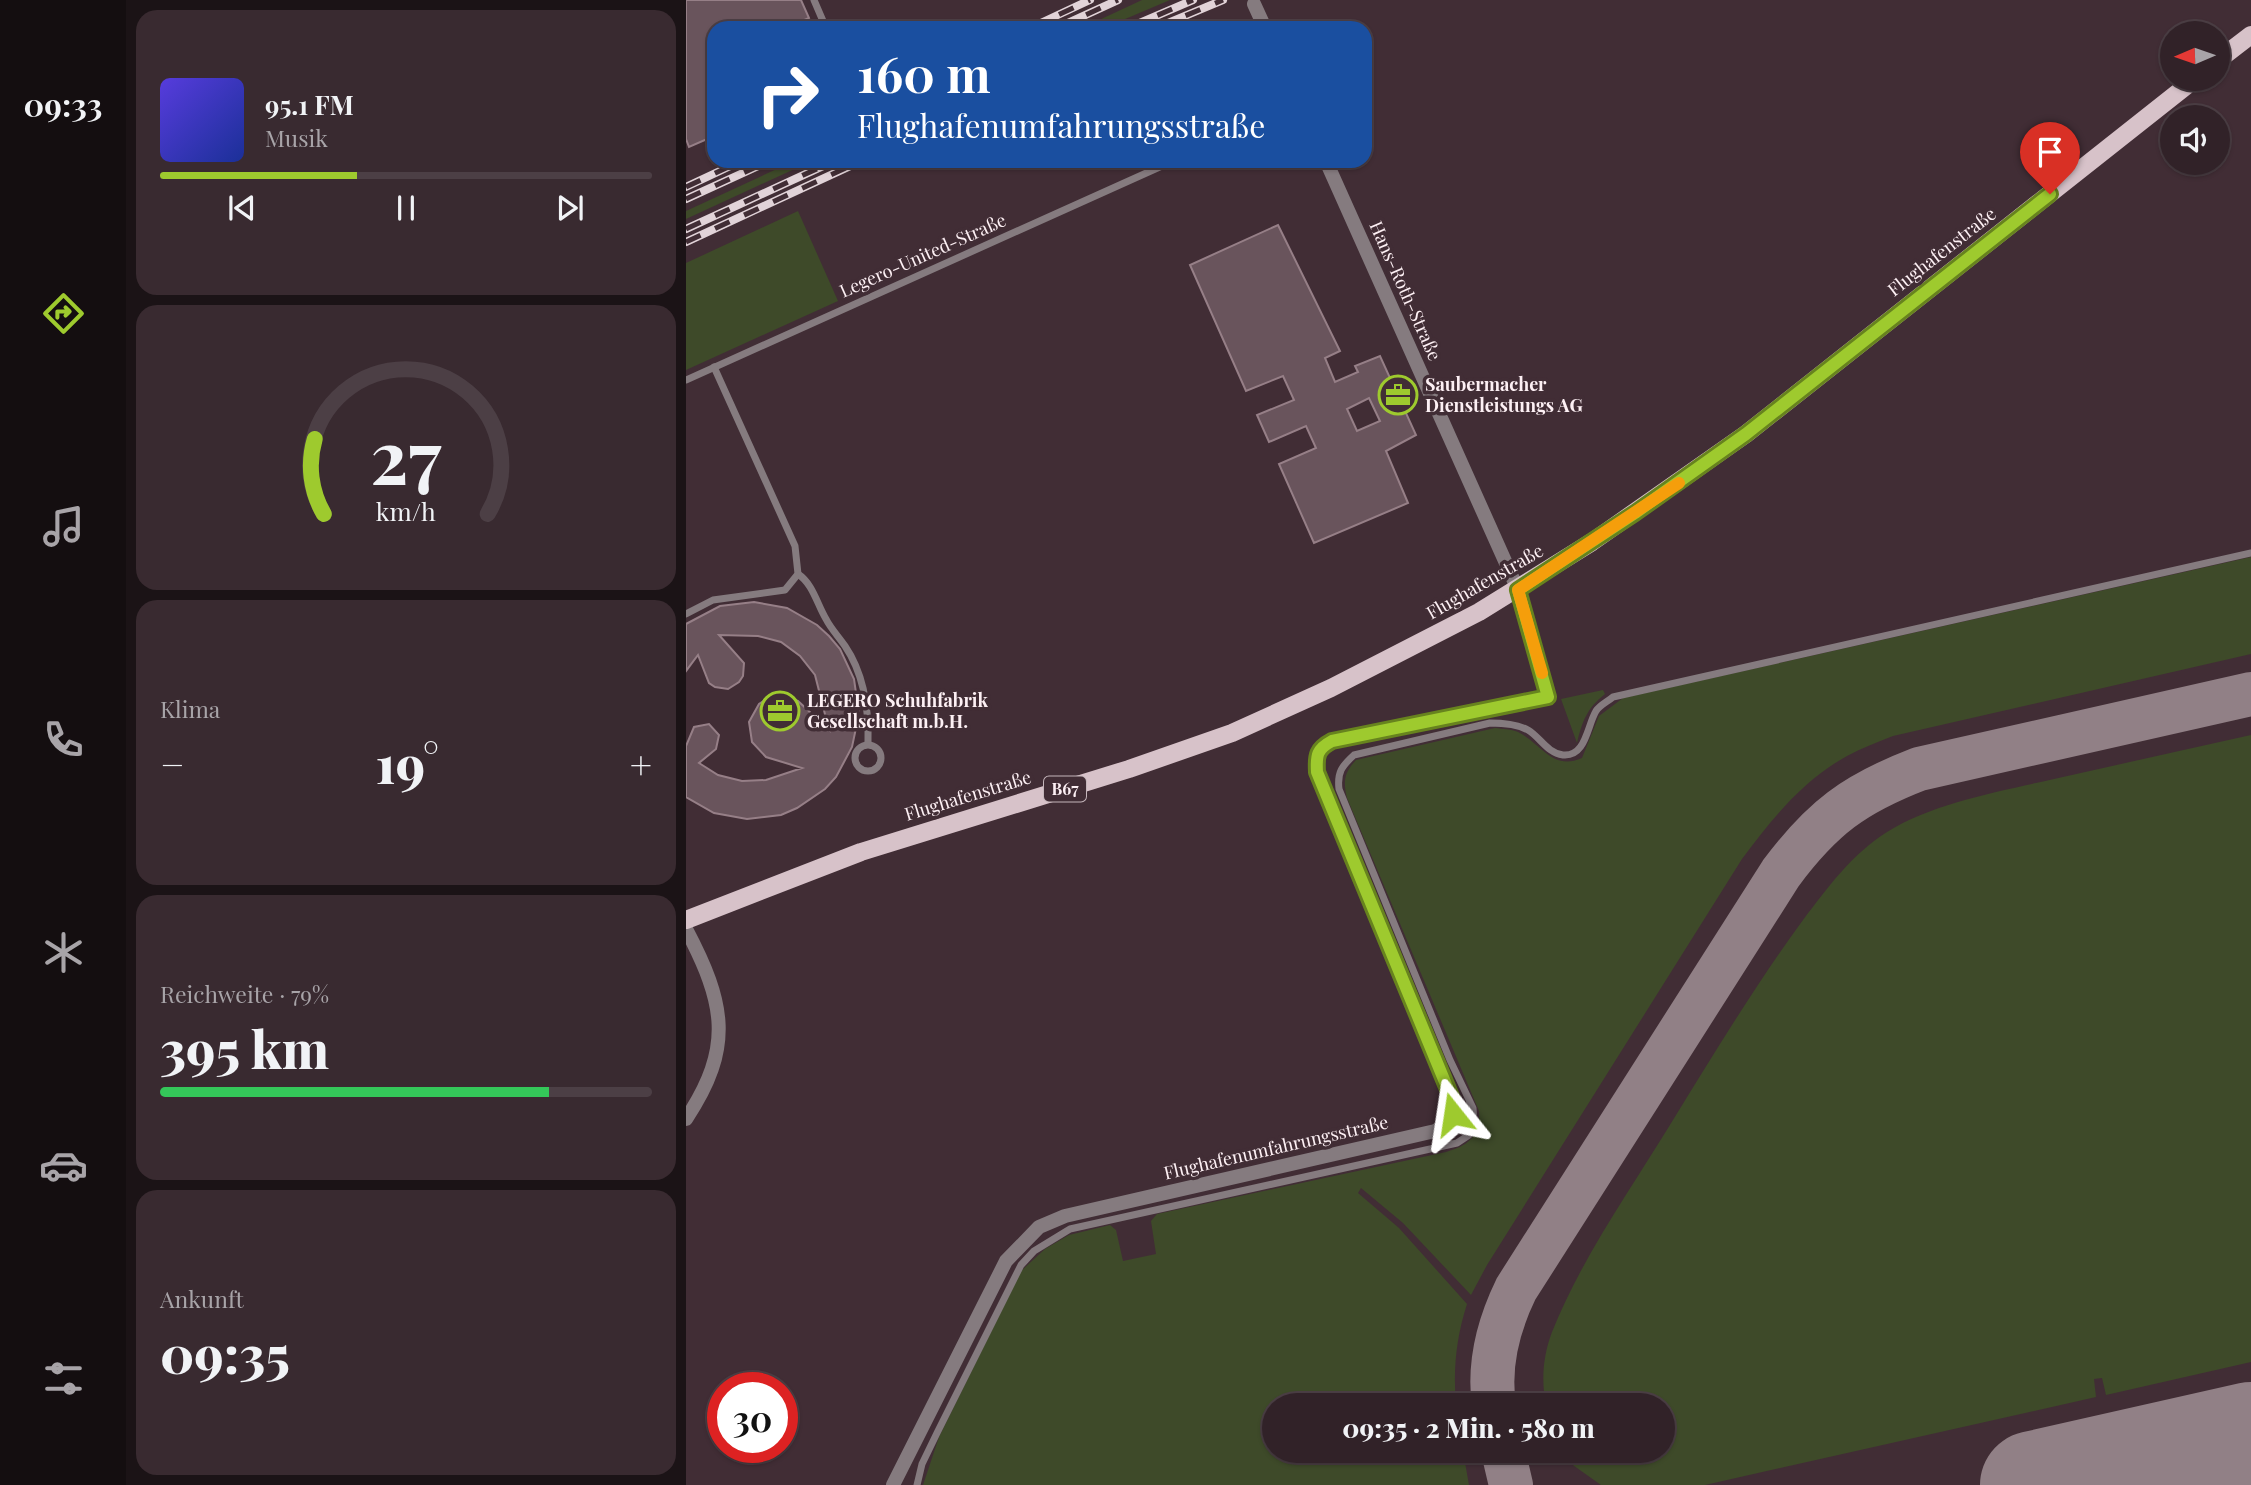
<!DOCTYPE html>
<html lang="de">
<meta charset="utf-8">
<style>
body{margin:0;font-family:"Playfair Display",serif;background:#392a30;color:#f1f3f6;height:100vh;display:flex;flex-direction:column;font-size:26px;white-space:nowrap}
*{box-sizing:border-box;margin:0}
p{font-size:23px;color:#a8a4a8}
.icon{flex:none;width:38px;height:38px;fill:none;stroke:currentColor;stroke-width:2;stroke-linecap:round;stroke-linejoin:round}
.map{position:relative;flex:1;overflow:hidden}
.sheet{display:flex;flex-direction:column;gap:10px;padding:10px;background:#1b1316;width:560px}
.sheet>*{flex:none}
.guide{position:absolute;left:21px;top:21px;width:665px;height:147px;border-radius:21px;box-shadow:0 2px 5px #0004,0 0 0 2px #4c3f45;background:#1a4fa0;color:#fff;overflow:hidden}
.needle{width:46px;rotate:268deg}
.buttons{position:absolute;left:1474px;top:21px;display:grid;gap:14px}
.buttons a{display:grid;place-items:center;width:70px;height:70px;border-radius:50%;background:#312228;box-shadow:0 2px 5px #0004,0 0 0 2px #4c3f45;font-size:35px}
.speed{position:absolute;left:21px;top:1372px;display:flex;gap:14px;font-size:35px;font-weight:700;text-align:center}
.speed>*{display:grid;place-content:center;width:91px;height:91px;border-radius:50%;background:#312228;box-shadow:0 2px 5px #0004,0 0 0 2px #4c3f45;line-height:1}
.speed .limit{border:10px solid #d22;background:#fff;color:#111}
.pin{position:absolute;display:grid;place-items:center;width:60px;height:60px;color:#fff;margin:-72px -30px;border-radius:50% 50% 50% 0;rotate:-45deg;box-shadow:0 0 7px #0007}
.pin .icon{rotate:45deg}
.me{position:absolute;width:77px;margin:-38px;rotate:345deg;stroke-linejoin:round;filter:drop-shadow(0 0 5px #0008)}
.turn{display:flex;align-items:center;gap:24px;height:147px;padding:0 35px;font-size:32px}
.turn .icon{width:91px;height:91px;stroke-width:2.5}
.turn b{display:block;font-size:49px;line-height:60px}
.big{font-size:52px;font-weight:800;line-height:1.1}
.sheet .card{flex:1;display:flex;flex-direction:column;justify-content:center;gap:10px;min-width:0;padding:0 24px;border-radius:21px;background:#392a30}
.sheet .dial{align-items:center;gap:0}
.dial svg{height:182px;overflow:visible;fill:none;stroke:#4c3f45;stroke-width:7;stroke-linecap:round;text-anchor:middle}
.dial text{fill:#f1f3f6;stroke:none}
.song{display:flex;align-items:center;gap:21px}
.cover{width:84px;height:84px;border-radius:10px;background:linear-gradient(135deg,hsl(250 70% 55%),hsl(230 70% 35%))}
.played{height:7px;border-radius:4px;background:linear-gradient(90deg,#9eca2e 40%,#4c3f45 40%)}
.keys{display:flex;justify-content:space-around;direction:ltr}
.heat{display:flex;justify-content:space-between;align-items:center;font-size:38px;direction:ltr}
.charge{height:10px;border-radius:5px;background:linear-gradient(90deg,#34c759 79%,#4c3f45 0)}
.trip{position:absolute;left:576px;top:1393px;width:413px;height:70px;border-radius:35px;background:#312228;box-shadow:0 2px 5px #0004,0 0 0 2px #4c3f45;font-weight:800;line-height:70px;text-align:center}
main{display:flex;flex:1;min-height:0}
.dock{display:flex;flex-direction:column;width:126px;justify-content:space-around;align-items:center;background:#140e10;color:#a8a4a8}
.dock .icon{width:49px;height:49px}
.dock .on{color:#9eca2e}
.dock b{font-size:32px;color:#f1f3f6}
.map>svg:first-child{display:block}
.green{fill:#3e4a29}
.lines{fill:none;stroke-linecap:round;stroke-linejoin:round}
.taxiway{stroke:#918086;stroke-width:44}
.runway{stroke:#918086;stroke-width:108}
.building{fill:#69545c;stroke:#967f87;stroke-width:2;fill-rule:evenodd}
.service{stroke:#857b7f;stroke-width:7}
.minor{stroke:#857b7f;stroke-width:14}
.primary{stroke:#d7c2c9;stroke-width:18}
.rail-casing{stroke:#e1d3d8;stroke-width:8}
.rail{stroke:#412d35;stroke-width:5;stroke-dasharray:16;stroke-linecap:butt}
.route-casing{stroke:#67831e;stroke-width:18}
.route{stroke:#9eca2e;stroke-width:12}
.slow{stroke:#f59e0b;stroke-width:12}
.labels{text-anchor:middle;stroke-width:7;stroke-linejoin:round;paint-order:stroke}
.shield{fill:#412d35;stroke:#c5b6bb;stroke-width:2}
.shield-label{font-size:16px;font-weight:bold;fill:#fdf0f4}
.street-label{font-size:18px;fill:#fdf0f4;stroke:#412d35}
.poi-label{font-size:18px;font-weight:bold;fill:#fdf0f4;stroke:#412d35;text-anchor:start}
</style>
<main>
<nav class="dock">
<b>09:33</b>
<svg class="icon on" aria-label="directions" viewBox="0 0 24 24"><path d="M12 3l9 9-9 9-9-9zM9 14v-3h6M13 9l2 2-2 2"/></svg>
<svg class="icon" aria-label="music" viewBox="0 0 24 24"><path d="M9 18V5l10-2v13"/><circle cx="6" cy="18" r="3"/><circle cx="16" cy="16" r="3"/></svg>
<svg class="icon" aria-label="phone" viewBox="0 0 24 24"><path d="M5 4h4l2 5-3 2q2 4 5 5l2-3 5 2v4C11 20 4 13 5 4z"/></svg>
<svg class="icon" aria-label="climate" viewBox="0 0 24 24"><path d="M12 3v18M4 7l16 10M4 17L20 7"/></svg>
<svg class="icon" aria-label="car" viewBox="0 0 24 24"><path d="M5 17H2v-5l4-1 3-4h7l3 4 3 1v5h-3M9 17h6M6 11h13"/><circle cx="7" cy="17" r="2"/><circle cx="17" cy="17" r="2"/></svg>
<svg class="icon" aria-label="filters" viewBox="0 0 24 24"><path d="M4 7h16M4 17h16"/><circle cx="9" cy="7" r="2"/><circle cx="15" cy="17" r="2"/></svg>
</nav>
<section class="sheet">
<div class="card">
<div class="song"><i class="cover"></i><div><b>95.1 FM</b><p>Musik</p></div></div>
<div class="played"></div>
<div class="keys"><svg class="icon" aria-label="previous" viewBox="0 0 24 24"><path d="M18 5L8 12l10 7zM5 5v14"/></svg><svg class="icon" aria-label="pause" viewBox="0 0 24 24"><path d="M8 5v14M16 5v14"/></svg><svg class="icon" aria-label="next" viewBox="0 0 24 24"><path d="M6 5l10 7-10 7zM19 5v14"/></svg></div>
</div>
<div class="card dial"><svg viewBox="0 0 100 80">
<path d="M14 69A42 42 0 1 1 86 69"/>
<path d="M14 69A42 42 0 0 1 10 36" stroke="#9eca2e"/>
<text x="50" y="56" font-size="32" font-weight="700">27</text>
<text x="50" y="72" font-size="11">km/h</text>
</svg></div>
<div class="card"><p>Klima</p>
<div class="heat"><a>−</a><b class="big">19°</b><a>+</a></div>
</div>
<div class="card"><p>Reichweite · 79%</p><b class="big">395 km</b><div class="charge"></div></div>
<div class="card"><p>Ankunft</p><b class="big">09:35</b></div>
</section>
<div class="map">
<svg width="1565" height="1485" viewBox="0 0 1565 1485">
<rect width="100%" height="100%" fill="#412d35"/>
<g class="green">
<polygon points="456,0 484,0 418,28 396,28"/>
<polygon points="108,161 126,161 0,219 0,211"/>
<polygon points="112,211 152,301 0,370 0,263"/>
<path d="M 1565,557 L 1565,654 L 1207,736 C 1192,742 1176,748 1161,756 C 1117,780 1085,820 1056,859 L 801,1265 L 785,1295 L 717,1223 L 675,1188 L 672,1193 L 713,1228 L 781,1304 C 770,1338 767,1370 770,1405 L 588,1405 L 588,1451 L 777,1451 L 783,1485 L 237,1485 L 253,1437 L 335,1271 L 359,1249 L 383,1235 L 424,1225 L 430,1230 L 437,1261 L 470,1254 L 465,1221 L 471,1214 L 760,1152 C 782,1146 795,1136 793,1111 L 661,798 C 657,781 658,773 670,760 L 809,728 C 816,729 825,729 832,732 C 856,744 866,771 896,758 L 913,716 L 937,698 Z"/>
<path d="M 917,690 L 919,694 C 901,708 896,722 891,743 L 875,699 Z"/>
<path d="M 1565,735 L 1565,1362 L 1420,1395 L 1416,1378 L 1408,1379 L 1410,1397 L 1019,1485 L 915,1485 L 884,1463 L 875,1451 L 976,1451 L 976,1405 L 860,1405 C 855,1380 857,1356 866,1332 C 896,1257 945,1189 987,1120 C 1029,1052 1070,984 1117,920 C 1142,887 1166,854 1201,832 C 1247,803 1315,791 1368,779 C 1434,764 1499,750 1565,735 Z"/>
</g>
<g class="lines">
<g class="taxiway">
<path d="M 808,1405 C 802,1364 812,1326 830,1289 L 1095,873 C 1136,818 1168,794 1233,769 L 1565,694"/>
<polyline points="817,1451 825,1485"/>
</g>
<polyline class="runway" points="1348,1485 1565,1436"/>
</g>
<g class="building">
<polygon points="0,0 115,0 123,18 100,28 28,28 28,136 3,147 0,139"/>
<path d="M 592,225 L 654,351 L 639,358 L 649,382 L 672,372 L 669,366 L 694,356 L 730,435 L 700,451 L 722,503 L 628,543 L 593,464 L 630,448 L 620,426 L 583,442 L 571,415 L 608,400 L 597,376 L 560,391 L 504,265 ZM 683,398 L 694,421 L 671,431 L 661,409 Z"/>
<polygon points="68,602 101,608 131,625 143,636 154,649 168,679 173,714 166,747 150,777 139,789 111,808 95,815 61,819 28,813 0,797 0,746 8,727 23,724 33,735 30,749 13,763 32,775 56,781 80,780 116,768 80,757 66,742 63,722 73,704 82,698 92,696 112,701 143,730 129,675 114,656 95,642 72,636 33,635 58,663 57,676 53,682 42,689 29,687 23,683 12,655 0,671 0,624 34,606"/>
</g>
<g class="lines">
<g class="service">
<polyline points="128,0 140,28"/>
<polyline points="0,380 487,161"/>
<path d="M 112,574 C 127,584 131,604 140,619 C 145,629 153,637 159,646 C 178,674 183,711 182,744"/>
<polyline points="0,614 27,600 99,590 112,574 109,546 28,367"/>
<circle cx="182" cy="758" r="13"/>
<path d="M 231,1485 L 236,1464 L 251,1433 L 335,1265 L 348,1251 L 384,1229 L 771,1143 L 783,1135 L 788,1123 L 787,1108 L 764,1060 L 653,789 C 651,772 656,766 668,755 L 804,723 C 816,723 831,724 842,730 C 854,737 861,753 877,755 C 900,757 901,726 910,711 C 914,705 921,702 927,697 L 1565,553"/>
</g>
<g class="minor">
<polyline points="568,4 579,28"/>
<path d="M 0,929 C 39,1003 48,1047 0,1119"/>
<path d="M 207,1485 L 320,1261 L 353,1227 L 379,1216 L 749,1131 C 765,1123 767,1117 766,1099 L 631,772 C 630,755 631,749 647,741 L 862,697 L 832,590 L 640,161"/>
</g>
<g class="primary">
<polyline points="1531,61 1565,35"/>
<polyline points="0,920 175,852 443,769 546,733 645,688 793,612 906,542 1060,434 1509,79"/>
</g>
<defs>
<g id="rail">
<polyline points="344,28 404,0"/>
<polyline points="371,28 432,0"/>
<polyline points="442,28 507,0"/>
<polyline points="470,28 537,0"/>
<polyline points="0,187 55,161"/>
<polyline points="0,199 83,161"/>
<polyline points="0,229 148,161"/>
<polyline points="0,242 175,161"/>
</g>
</defs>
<use href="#rail" class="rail-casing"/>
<use href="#rail" class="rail"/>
</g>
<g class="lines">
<defs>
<path id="route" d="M 767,1114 L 766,1099 L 631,772 C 630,755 631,749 646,741 L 862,697 L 832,590 L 949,513 L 1060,434 L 1364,194"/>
</defs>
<use href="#route" class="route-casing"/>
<use href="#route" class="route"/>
<polyline class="slow" points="856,673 832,590 993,483"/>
</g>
<defs>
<symbol id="office-ring" viewBox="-11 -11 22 22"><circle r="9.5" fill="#412d35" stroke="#9eca2e" stroke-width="1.5"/><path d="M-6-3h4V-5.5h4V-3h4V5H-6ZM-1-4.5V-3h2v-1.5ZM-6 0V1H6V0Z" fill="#9eca2e"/></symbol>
</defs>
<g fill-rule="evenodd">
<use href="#office-ring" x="690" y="373" width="44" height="44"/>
<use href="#office-ring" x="72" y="689" width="44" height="44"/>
</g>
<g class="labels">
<rect class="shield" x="358" y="776.5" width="42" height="25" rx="5"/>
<g class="shield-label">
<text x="379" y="795">B67</text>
</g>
<g class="street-label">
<text transform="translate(1256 252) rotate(-38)" y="6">Flughafenstraße</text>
<text transform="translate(237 256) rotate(-24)" y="6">Legero-United-Straße</text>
<text transform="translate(719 291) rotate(66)" y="6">Hans-Roth-Straße</text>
<text transform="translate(799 582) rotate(-30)" y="6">Flughafenstraße</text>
<text transform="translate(282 796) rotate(-17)" y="6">Flughafenstraße</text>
<text transform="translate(590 1148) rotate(-13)" y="6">Flughafenumfahrungsstraße</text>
</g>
<g class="poi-label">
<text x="739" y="391">Saubermacher<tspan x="739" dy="21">Dienstleistungs AG</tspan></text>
<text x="121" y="707">LEGERO Schuhfabrik<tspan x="121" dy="21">Gesellschaft m.b.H.</tspan></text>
</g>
</g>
</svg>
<div class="buttons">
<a><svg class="needle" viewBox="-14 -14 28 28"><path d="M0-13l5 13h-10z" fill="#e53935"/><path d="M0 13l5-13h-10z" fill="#a8a4a8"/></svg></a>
<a><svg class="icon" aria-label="sound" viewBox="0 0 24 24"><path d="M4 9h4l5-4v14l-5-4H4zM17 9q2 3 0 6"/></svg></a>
</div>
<div class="speed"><div class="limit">30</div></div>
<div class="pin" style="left:1364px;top:194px;background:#d93025"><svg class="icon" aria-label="arrive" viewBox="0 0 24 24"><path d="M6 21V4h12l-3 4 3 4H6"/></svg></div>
<svg class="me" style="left:767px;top:1114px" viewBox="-20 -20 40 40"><path d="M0-17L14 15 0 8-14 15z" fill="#9eca2e" stroke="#fff" stroke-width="4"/></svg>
<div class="trip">09:35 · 2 Min. · 580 m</div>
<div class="guide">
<div class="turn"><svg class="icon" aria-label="right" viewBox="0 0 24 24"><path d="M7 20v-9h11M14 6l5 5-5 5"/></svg><div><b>160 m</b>Flughafenumfahrungsstraße</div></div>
</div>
</div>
</main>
